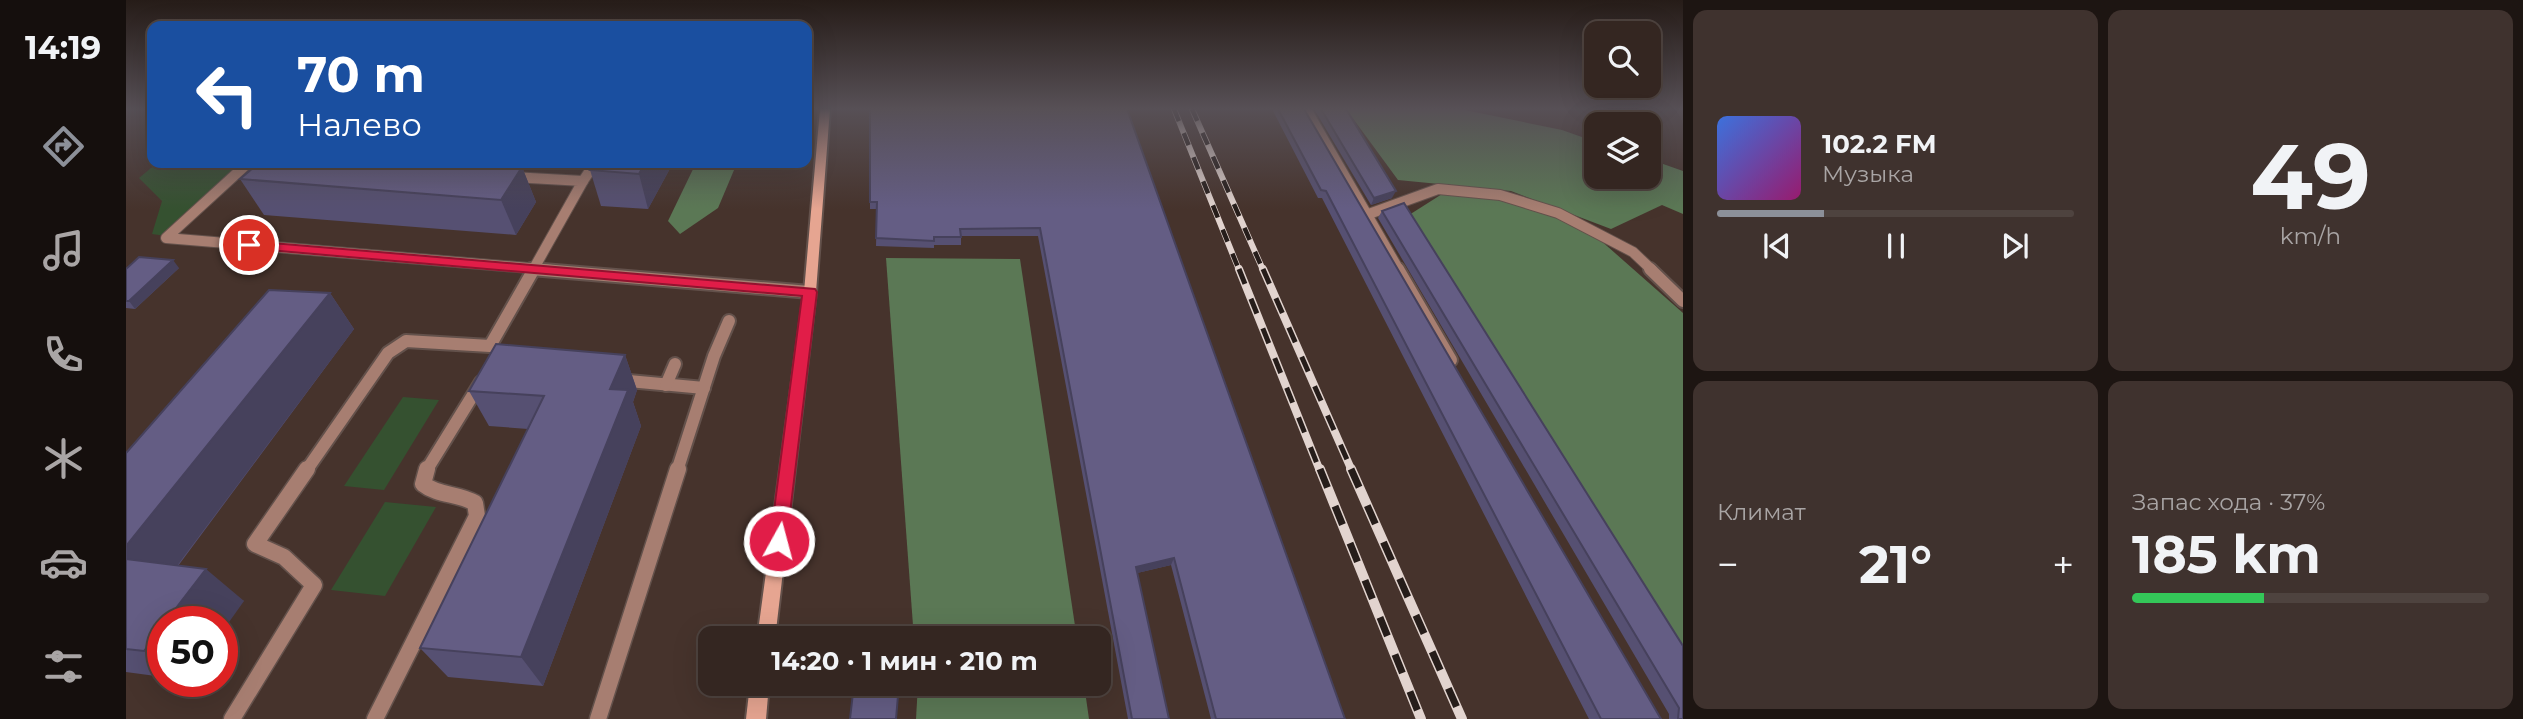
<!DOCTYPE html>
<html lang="ru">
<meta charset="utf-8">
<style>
body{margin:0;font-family:Montserrat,sans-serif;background:#3f322e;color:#f1f3f6;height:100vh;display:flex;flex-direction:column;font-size:26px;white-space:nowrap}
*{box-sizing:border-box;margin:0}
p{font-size:23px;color:#a9a5a5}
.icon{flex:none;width:38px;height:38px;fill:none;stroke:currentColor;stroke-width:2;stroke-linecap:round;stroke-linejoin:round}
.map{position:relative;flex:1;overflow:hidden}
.drawer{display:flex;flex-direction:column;gap:10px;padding:10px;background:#1d1512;width:840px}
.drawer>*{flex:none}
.top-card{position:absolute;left:21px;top:21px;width:665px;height:147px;border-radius:14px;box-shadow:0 7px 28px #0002,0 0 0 2px #4e433f;background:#1a4fa0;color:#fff;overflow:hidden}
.controls{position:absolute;left:1458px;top:21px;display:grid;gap:14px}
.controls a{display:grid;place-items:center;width:77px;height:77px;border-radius:14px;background:#342621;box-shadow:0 7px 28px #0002,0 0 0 2px #4e433f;font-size:35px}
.speed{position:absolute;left:21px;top:606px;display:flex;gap:14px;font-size:35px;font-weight:700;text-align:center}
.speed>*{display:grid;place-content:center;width:91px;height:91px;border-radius:50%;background:#342621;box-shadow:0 7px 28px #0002,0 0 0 2px #4e433f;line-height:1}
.speed .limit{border:10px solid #d22;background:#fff;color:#111}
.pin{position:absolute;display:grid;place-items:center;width:60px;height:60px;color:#fff;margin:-30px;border:4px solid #fff;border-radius:50%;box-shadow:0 2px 7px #0007}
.me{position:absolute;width:77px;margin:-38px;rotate:7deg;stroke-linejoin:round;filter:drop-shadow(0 0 5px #0008)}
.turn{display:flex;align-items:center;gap:24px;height:147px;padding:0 35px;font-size:32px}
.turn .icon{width:91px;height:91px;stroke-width:2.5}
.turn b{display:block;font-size:49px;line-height:60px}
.big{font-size:52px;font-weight:700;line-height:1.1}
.drawer .card{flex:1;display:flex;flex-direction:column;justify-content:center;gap:10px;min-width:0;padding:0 24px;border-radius:14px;background:#3f322e}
.drawer .dial{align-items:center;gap:0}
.dial b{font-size:91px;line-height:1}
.song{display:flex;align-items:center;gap:21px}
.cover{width:84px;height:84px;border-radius:10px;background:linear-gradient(135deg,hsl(220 70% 55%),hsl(320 70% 35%))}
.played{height:7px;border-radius:4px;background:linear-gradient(90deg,#8c9099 30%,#4e433f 30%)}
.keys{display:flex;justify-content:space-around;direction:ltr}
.heat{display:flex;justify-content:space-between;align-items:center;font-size:38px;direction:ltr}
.charge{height:10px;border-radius:5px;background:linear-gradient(90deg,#34c759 37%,#4e433f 0)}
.drawer .tiles{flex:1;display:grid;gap:10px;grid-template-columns:repeat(2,1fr)}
.trip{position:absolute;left:572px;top:626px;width:413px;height:70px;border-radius:14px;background:#342621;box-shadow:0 7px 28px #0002,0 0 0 2px #4e433f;font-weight:700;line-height:70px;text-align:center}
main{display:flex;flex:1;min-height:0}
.dock{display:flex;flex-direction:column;width:126px;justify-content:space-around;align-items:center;background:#150f0d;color:#a9a5a5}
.dock .icon{width:49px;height:49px}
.dock .active{color:#8c9099}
.dock b{font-size:32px;color:#f1f3f6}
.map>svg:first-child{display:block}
.green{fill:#355130}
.forest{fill:#5b7855}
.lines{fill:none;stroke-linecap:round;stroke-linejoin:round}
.lane-far2-casing{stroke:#63514b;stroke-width:12}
.lane-far1-casing{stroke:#63514b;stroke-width:16}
.lane-casing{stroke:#63514b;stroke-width:19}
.secondary-casing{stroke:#63514b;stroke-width:4}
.lane-far2{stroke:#a77e71;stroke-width:10}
.lane-far1{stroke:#a77e71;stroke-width:12}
.lane{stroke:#a77e71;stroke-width:16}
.secondary{fill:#e6a591;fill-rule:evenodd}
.rail-far2-casing{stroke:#e2d4cf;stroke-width:6}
.rail-far1-casing{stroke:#e2d4cf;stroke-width:8}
.rail-casing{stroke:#e2d4cf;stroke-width:10}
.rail-far2{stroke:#261d1a;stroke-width:4.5;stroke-dasharray:13;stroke-linecap:butt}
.rail-far1{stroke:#261d1a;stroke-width:5;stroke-dasharray:16;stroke-linecap:butt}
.rail{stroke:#261d1a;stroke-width:7;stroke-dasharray:20;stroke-linecap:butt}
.wall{fill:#565072}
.shaded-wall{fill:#46415c}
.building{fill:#645d84;stroke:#46415c;stroke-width:2}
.route{fill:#e11d48;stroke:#92132f;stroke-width:2}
</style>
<main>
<nav class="dock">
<b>14:19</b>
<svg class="icon active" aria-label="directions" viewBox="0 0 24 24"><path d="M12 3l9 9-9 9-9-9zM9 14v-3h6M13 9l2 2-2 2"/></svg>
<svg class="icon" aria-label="music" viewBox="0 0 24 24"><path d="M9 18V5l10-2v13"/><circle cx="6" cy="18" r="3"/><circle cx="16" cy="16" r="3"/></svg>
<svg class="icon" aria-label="phone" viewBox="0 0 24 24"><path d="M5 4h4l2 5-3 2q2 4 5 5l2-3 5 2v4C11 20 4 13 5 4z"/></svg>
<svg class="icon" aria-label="climate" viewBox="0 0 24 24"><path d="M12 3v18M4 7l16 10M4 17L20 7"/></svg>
<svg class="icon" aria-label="car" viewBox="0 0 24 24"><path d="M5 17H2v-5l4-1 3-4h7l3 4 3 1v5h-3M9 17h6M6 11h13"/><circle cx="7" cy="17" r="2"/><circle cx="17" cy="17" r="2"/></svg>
<svg class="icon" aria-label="filters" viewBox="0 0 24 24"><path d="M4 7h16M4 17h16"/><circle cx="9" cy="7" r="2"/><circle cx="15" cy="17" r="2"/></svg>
</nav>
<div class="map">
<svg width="1557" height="719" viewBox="0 0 1557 719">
<rect width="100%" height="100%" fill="#46332c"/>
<g class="green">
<polygon points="31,163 119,163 40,236 26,234 36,201 13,178"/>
<polygon points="277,397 313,400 258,490 218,486"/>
<polygon points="259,502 310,507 259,596 205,590"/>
</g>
<g class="forest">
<polygon points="1220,109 1334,109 1436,130 1470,142 1470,177 1522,177 1523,159 1557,171 1557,214 1536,205 1485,229 1385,191 1272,180"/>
<polygon points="570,163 611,163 592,208 554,234 542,221"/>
<polygon points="1324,189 1447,216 1557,313 1557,648 1283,215"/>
<polygon points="760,258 894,259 951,639 788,639"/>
<polygon points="792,684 958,684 963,719 790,719"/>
</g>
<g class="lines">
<defs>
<g id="lane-far2">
<polyline points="1180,109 1273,270"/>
<polyline points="122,163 40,238 426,270"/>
<polyline points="386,177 457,181 407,270"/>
<polyline points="457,181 469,163"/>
<polyline points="1240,215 1312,189 1374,195 1432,213 1507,252 1526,270"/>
</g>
<g id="lane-far1">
<polyline points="405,269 684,292"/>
<polyline points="1272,269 1325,360"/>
<polyline points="1524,269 1557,301"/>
<polyline points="492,380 578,388"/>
<polyline points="540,385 549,364"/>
<polyline points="180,471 262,353 280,341 364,346 408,269"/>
<polyline points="300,471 355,382"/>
<polyline points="551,471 588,356 603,321"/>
</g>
<g id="lane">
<polyline points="106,719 188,585 158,557 129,544 181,469"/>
<path d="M 249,719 L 351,516 L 349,503 C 332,493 312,496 297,484 L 301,469"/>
<polyline points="472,719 552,469"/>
</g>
<g id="secondary">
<polygon points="694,109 704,109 690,292 649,639 631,639 678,292"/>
<polygon points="624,684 643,684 640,719 620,719"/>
</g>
</defs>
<use href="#lane-far2" class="lane-far2-casing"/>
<use href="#lane-far1" class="lane-far1-casing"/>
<use href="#lane" class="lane-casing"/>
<use href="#secondary" class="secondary-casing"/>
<use href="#lane-far2" class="lane-far2"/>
<use href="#lane-far1" class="lane-far1"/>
<use href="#lane" class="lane"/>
<use href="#secondary" class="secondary"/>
<defs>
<g id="rail-far2">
<polyline points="1048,109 1113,270"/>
<polyline points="1066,109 1137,270"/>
</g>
<g id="rail-far1">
<polyline points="1113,269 1194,471"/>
<polyline points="1137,269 1226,471"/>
</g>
<g id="rail">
<polyline points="1194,469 1295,719"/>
<polyline points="1225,469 1336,719"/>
</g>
</defs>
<use href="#rail-far2" class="rail-far2-casing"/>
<use href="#rail-far1" class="rail-far1-casing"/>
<use href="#rail" class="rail-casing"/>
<use href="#rail-far2" class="rail-far2"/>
<use href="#rail-far1" class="rail-far1"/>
<use href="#rail" class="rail"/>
</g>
<g class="wall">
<polygon points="744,109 1001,109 1219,719 1085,719 1045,565 1011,573 1043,719 1002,719 912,236 835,236 835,245 808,245 808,248 750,246 751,209 744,209"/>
<polygon points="1146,109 1178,109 1535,719 1463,719 1196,198 1192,198"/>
<polygon points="1188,109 1220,109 1266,198 1245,205"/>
<polygon points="547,163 522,209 475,206 464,170"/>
<polygon points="396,167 410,202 390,235 138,215 114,179"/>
<polygon points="1256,211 1557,646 1557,719 1543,719 1543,714 1252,218"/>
<polygon points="53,268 9,309 0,308 0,269"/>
<polygon points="204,293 228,329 52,566 118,601 37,621 37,677 0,672 0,453"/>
<polygon points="499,355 511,390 507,402 515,426 417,686 322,677 294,648 402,429 363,426 343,391"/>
</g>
<g class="shaded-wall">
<polygon points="519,163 547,163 522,209 513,174"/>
<polygon points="396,167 410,202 390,235 375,200"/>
<polygon points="1270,191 1266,198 1245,205 1248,198"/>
<polygon points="47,260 53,268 9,309 3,301"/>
<polygon points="204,293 228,329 33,590 0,565 0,546"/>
<polygon points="499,355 511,390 507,402 515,426 417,686 395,657 484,389"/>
<polygon points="1048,558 1045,565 1007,574 1010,567"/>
<polygon points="80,569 118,601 96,632 96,621 40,621"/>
<polygon points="37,626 37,664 18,651"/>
</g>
<g class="building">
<polygon points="744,109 1001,109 1219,719 1090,719 1048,558 1010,567 1043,719 1006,719 914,228 834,229 835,237 808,237 808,241 750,238 751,202 744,202"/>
<polygon points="1152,109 1178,109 1535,719 1475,719 1200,191 1195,190"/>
<polygon points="1195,109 1220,109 1270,191 1248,198"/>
<polygon points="133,163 335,163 396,167 375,200 114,179"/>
<polygon points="469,163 519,163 513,174 464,170"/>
<polygon points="1278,203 1557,646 1557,719 1552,719 1553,708 1256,211"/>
<polygon points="13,257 47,260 3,301 0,301 0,269"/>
<polygon points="143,290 204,293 0,546 0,453"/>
<polygon points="370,344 499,355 484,389 502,390 395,657 294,648 418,396 343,391"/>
<polygon points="0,559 80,569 40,621 37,621 37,626 18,651 0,649"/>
<polygon points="728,684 773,684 770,719 724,719"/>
</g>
<linearGradient id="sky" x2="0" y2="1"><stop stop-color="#261c18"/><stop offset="0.52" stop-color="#575056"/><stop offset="1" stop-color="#575056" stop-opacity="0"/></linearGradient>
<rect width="1557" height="209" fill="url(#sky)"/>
<polygon class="route" points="123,241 689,289 691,292 660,546 653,549 646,546 644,541 676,296 118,248 118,242"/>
</svg>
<div class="controls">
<a><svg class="icon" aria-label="search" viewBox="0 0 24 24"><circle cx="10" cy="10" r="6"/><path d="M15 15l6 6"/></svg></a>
<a><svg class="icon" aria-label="layers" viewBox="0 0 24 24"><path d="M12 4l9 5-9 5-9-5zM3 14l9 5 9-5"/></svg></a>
</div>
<div class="speed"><div class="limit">50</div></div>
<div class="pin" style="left:123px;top:245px;background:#d93025"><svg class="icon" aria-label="arrive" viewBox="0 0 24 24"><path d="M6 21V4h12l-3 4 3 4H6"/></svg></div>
<svg class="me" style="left:653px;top:541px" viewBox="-20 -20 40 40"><circle r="17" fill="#e11d48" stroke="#fff" stroke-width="3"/><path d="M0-11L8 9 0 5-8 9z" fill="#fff"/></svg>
<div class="trip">14:20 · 1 мин · 210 m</div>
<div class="top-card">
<div class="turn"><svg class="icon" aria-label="left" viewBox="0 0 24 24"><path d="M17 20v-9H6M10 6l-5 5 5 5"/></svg><div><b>70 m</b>Налево</div></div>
</div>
</div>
<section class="drawer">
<div class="tiles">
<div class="card">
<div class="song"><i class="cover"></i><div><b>102.2 FM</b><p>Музыка</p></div></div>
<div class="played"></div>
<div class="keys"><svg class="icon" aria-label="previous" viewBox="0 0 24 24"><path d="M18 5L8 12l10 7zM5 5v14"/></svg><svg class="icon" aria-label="pause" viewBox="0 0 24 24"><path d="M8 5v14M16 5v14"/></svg><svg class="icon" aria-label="next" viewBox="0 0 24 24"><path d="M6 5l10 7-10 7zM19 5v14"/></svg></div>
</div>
<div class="card dial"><b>49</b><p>km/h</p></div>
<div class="card"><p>Климат</p>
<div class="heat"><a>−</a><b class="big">21°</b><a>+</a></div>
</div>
<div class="card"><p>Запас хода · 37%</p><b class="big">185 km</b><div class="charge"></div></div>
</div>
</section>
</main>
